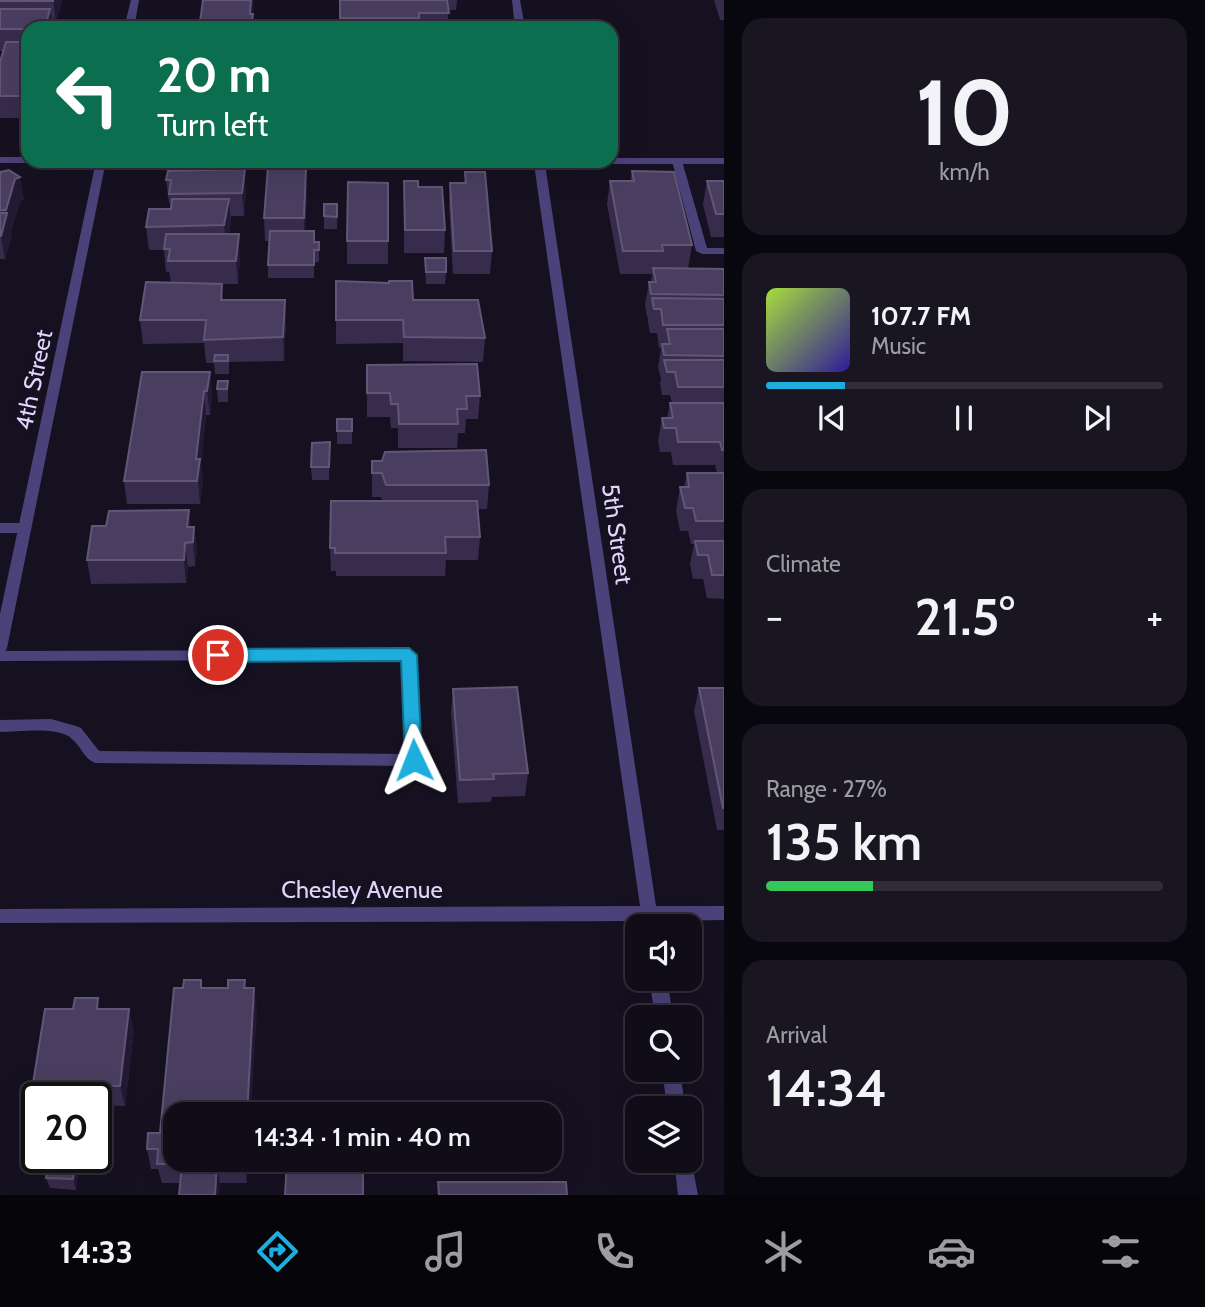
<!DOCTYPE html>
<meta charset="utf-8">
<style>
body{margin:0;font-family:Cabin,sans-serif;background:#191622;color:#f1f3f6;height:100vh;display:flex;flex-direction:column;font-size:26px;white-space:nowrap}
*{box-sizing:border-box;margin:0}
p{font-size:23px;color:#9c9ca2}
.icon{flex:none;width:38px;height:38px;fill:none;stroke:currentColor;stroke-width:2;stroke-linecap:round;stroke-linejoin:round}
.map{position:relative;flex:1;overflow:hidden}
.side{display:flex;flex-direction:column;gap:18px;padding:18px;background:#09070e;width:481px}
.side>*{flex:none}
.banner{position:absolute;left:21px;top:21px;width:597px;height:147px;border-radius:21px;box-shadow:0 7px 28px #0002,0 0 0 2px #302d38;background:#0b6e4f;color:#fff;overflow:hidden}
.fabs{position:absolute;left:625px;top:914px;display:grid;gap:14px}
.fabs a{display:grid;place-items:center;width:77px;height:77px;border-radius:14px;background:#100d19;box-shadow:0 7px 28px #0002,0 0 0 2px #302d38;font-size:35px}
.speed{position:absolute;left:21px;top:1082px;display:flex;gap:14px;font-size:35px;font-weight:700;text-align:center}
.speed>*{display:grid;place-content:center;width:91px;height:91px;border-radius:50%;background:#100d19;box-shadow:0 7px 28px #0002,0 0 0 2px #302d38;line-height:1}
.speed .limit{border:4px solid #111;border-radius:10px;background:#fff;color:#111}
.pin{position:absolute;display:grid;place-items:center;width:60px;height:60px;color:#fff;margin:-30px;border:4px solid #fff;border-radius:50%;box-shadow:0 2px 7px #0007}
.me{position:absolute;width:77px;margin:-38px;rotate:358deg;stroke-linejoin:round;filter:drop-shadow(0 0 5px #0008)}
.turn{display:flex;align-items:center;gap:24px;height:147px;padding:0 21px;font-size:32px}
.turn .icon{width:91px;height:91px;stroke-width:2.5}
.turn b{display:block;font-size:49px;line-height:60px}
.big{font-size:52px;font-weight:600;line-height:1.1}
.side .tile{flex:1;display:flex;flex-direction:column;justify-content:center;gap:10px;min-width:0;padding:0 24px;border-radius:21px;background:#191622}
.side .dial{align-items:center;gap:0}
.dial b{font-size:91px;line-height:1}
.song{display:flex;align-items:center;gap:21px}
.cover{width:84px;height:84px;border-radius:10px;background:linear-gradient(135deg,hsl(80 70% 55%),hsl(250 70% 35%))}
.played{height:7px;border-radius:4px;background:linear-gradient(90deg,#1eaede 20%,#302d38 20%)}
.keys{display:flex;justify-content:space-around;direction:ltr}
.heat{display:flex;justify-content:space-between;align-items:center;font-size:38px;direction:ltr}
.charge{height:10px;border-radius:5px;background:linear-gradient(90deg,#34c759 27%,#302d38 0)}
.trip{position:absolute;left:163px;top:1102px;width:399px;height:70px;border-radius:21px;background:#100d19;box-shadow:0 7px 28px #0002,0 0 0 2px #302d38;font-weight:600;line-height:70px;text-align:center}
.tabs{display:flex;height:112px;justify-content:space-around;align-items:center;background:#06050a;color:#9c9ca2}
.tabs .icon{width:49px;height:49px}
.tabs .on{color:#1eaede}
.tabs b{font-size:32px;color:#f1f3f6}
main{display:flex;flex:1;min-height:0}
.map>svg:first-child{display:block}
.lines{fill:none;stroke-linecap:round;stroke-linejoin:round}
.lane{fill:#4c427a;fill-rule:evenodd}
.street{fill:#4c427a;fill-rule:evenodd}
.wall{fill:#372c4c}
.shaded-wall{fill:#221933}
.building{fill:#493e5f;stroke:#605677;stroke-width:2}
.route{fill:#1eaede;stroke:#147190;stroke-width:2}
.labels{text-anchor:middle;stroke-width:7;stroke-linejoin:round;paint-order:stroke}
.street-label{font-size:24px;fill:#dfd6fa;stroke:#161121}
</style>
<main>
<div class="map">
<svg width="724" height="1195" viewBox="0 0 724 1195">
<rect width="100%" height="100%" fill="#161121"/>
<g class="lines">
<g class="lane">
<polygon points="677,158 682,161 707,248 724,248 724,254 702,254 696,251 672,161"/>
<polygon points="0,523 25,523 32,528 25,533 0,533"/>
<path d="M 409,650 L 414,651 L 416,655 L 422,760 L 419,764 L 414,766 L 95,763 C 84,759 81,746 72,739 C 59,726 18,732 0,732 L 0,720 L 51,719 L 76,726 L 81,728 L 99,751 L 406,754 L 402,660 L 0,661 L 0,651 Z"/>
</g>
<g class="street">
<polygon points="131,0 139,0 134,28 124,28"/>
<polygon points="512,0 520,0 525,28 515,28"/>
<polygon points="0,157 28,157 28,161 32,161 28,163 0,163"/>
<polygon points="611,158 724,158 724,164 545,164 656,906 724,906 724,920 659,921 659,926 643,926 642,921 0,923 0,909 640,906 534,164 479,164 474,161 611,161"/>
<polygon points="96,161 106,161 7,648 5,652 0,653 0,614"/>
<polygon points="649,978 667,978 673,1017 655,1017"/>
<polygon points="662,1069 680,1069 685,1108 667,1108"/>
<polygon points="690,1154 698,1195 678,1195 674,1160 690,1160"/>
</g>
</g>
<g class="wall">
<polygon points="0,0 62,0 56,22 52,22 53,28 28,28 28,118 0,118 0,62 3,51 0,51"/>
<polygon points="340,0 457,0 456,10 448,10 448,27 453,28 340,28"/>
<polygon points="714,0 724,0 724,20 720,20"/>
<polygon points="253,14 254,28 201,28 200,22"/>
<polygon points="168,171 246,192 244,216 231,216 231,222 229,234 240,257 238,284 222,284 223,300 285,300 286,323 284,361 229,362 229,374 215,374 214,363 206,363 204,343 143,344 140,320 171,282 169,272 166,272 164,250 149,250 146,227 171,209 170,203 169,203 166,180"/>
<polygon points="632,171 692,245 688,269 724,269 724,599 707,598 703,579 693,579 690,564 694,544 691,544 688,531 680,531 676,511 680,487 684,487 687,473 717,473 715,465 673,465 671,452 660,452 658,441 662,418 667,418 670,403 672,403 670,395 662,395 660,383 661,379 658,367 661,348 659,348 657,333 650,333 648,322 648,317 647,317 645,305 649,282 651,282 652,274 620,274 607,204 610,181 630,181"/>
<polygon points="0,172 24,199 20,202 11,232 12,235 5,259 0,259"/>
<polygon points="465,172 492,251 490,274 453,274 449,205 450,183 464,183"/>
<polygon points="404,181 418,187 445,230 444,253 404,253"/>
<polygon points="707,181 724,181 724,237 711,237 703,204"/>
<polygon points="307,190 305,231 315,242 319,242 319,262 314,262 314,278 268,278 268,265 269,241 265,241 264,218"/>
<rect x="324" y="204" width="13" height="25"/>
<rect x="347" y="241" width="41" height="23"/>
<polygon points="425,258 446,272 445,284 426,284"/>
<polygon points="413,300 485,338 483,362 403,361 403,343 336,344 336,320"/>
<polygon points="367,365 480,396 478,419 466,419 465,433 458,433 457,448 398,448 398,428 391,428 390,417 367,417"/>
<polygon points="210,372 212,396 210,415 206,415 201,463 203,482 200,504 127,504 124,481"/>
<polygon points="228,381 228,402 218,402 217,389"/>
<rect x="337" y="419" width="15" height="25"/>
<polygon points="330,442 329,480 312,480 311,467"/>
<polygon points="372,461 489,485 487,509 478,509 480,537 478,560 446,560 445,576 336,576 336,571 331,571 330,548 383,501 381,497 372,497"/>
<polygon points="191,527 194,527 197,550 195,566 188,567 186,583 91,584 87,560"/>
<polygon points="699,688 724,688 724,830 717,830 694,711"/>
<polygon points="453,689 528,773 525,796 492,797 491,802 458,803 451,712"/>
<polygon points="245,980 246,988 257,1009 175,1160 256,1160 255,1171 247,1171 247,1183 162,1183 158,1169 151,1169 147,1149 160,1133 203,988 228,988"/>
<polygon points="101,1009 134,1030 125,1106 96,1105 96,1097 37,1097 37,1120 30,1102"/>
<polygon points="76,1157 79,1166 76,1190 50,1188 46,1178"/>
</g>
<g class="shaded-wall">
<polygon points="53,0 62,0 62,1 56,22"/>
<polygon points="251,0 254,0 252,22 250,14"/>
<polygon points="50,9 53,28 45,28"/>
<polygon points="306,167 307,190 304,241 304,218"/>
<polygon points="245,169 246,192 244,216 242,193"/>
<polygon points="20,177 24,199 20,202 11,232 12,235 5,259 1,236 7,213 6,210 15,179"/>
<polygon points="229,199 231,222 226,248 224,225"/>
<polygon points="239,234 240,257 238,284 236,261"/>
<polygon points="285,300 286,323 284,361 283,337"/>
<polygon points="210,372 212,396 210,415 207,391"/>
<polygon points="204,391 206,415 201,463 203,482 200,504 196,459"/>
<polygon points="189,510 192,534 187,527"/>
<polygon points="194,527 197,550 195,566 193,542"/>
<polygon points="185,543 188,567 186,583 184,560"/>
<polygon points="254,988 257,1009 251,1115 247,1115"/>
<polygon points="129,1009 134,1030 125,1106 120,1086"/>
<polygon points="65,1085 68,1097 63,1097"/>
<polygon points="76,1157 79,1166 76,1190 73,1179"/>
<polygon points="244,1160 246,1160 247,1171 247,1183"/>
<polygon points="217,1164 220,1183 219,1195 215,1195"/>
</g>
<g class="building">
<rect x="0" y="0" width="53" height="1"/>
<polygon points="203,0 251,0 250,14 253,14 252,22 200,22"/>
<polygon points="340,0 447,0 449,13 419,13 419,18 340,18"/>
<polygon points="0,9 50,9 45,28 28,28 28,29 0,29"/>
<rect x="324" y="27" width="14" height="1"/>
<polygon points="453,27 453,28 348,28"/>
<polygon points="6,42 28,42 28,96 0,96 0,62"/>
<polygon points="268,167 306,167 304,218 264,218"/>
<polygon points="245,169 242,193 169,194 171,180 166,180 168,171"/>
<polygon points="9,170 20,177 15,179 6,210 0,210 0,172"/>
<polygon points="632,171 674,172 692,245 662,245 663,251 623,251 610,181 634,181"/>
<polygon points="465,172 485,172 492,251 454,251 450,183 466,183"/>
<polygon points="404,181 418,181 418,187 442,187 445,230 405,230"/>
<polygon points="707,181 724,181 724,214 716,214"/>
<polygon points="348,182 388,183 388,241 347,241"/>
<polygon points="172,199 229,199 224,225 146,227 149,209 171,209"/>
<polygon points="324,204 337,204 337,217 324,216"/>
<polygon points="0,213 7,213 1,236 0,236"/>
<polygon points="270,231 314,231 314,242 319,242 319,250 314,250 314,265 268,265"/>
<polygon points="166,234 239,234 236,261 168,261 170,249 164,249"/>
<polygon points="425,258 446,258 446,272 426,272"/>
<polygon points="653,268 724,269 724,295 651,294 649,282 656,282"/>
<polygon points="336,281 389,283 389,281 412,281 413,300 478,300 485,338 404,337 403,320 336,320"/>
<polygon points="146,282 222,284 221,300 285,300 283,337 204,340 206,320 140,320"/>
<polygon points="652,298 724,299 724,325 663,325 661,309 654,309"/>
<polygon points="667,329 724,329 724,356 664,355 662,344 670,344"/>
<polygon points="215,355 228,355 228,361 214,361"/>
<polygon points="664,360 724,360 724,387 678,387 675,372 667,372"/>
<polygon points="477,364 480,396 466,396 467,409 457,409 458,424 399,424 398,404 391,404 390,393 367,393 367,365"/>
<polygon points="142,372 210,372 207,391 204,391 196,459 200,459 197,481 124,481"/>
<polygon points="218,381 228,381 227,389 217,389"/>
<polygon points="670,403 724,403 724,450 722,450 720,442 678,442 676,428 664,428 662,418 673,418"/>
<rect x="337" y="419" width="15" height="12"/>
<polygon points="330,442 329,467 311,467 312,443"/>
<polygon points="486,450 489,485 386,485 382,473 372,473 372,461 382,461 385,452"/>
<polygon points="687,473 724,473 724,521 696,521 693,508 685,508 680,487 689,487"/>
<polygon points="331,501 477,501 480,537 445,537 446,553 335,553 335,548 330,548"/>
<polygon points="189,510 187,527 194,527 193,542 185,543 184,560 87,560 92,526 106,526 109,511"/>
<polygon points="695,541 724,541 724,575 712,575 708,555 698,555"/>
<polygon points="517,687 528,773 493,774 494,779 460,780 453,689"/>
<polygon points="699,688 724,688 724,808 723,808"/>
<polygon points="184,980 201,980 201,988 228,988 228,980 245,980 244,988 254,988 247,1115 175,1115 175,1160 244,1160 244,1164 217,1164 215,1195 179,1195 182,1164 157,1164 158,1149 147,1149 148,1133 160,1133 174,988 183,988"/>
<polygon points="75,998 98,998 97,1009 129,1009 120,1086 65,1085 63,1097 37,1097 37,1102 30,1102 45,1009 73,1009"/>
<polygon points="49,1157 76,1157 73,1179 46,1178"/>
<polygon points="287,1160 363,1160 363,1195 285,1195"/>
<polygon points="438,1182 566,1182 567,1195 439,1195"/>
</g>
<polygon class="route" points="409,648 417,655 422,760 414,767 405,760 401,661 218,662 210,655 218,649"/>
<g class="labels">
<g class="street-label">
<text transform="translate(34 380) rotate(-78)" y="8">4th Street</text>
<text transform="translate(617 534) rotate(82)" y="8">5th Street</text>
<text x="362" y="898">Chesley Avenue</text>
</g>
</g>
</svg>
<div class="fabs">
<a><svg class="icon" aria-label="sound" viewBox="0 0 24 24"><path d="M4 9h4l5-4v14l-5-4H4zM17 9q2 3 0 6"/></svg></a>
<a><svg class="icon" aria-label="search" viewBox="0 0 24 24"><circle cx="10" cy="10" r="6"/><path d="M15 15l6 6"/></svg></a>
<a><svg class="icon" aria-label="layers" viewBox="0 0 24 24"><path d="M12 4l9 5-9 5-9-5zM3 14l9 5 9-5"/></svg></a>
</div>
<div class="speed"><div class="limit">20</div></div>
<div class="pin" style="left:218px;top:655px;background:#d93025"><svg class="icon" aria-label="arrive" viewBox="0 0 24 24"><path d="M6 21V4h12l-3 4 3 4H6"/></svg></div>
<svg class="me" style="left:414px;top:760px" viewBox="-20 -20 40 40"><path d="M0-17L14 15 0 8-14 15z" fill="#1eaede" stroke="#fff" stroke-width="4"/></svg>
<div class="trip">14:34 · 1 min · 40 m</div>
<div class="banner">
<div class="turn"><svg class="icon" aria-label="left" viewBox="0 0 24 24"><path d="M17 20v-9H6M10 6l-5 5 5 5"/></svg><div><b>20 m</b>Turn left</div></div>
</div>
</div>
<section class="side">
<div class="tile dial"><b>10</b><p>km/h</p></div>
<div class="tile">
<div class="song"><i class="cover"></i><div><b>107.7 FM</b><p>Music</p></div></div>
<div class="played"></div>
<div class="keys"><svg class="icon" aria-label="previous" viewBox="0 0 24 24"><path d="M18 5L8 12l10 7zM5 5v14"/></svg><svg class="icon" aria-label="pause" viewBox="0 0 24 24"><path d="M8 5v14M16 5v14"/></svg><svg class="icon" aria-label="next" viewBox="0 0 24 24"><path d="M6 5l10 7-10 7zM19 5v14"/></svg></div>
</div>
<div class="tile"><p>Climate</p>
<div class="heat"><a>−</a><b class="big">21.5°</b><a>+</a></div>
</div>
<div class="tile"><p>Range · 27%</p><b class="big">135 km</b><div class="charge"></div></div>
<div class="tile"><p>Arrival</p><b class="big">14:34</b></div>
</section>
</main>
<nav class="tabs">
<b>14:33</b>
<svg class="icon on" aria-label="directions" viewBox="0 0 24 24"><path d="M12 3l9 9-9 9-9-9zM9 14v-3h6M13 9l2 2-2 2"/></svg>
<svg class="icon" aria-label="music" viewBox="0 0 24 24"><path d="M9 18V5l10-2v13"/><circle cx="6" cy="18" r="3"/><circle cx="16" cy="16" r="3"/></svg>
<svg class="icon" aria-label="phone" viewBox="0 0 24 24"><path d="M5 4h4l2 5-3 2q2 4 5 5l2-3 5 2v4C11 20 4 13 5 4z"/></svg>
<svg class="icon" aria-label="climate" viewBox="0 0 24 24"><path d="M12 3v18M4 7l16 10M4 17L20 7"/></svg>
<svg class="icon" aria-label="car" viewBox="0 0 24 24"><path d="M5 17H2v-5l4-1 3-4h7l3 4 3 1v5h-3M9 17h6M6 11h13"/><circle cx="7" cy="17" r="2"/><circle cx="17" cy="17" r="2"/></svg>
<svg class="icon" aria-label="filters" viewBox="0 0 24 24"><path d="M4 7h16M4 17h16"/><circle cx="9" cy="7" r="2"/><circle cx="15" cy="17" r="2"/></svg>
</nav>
